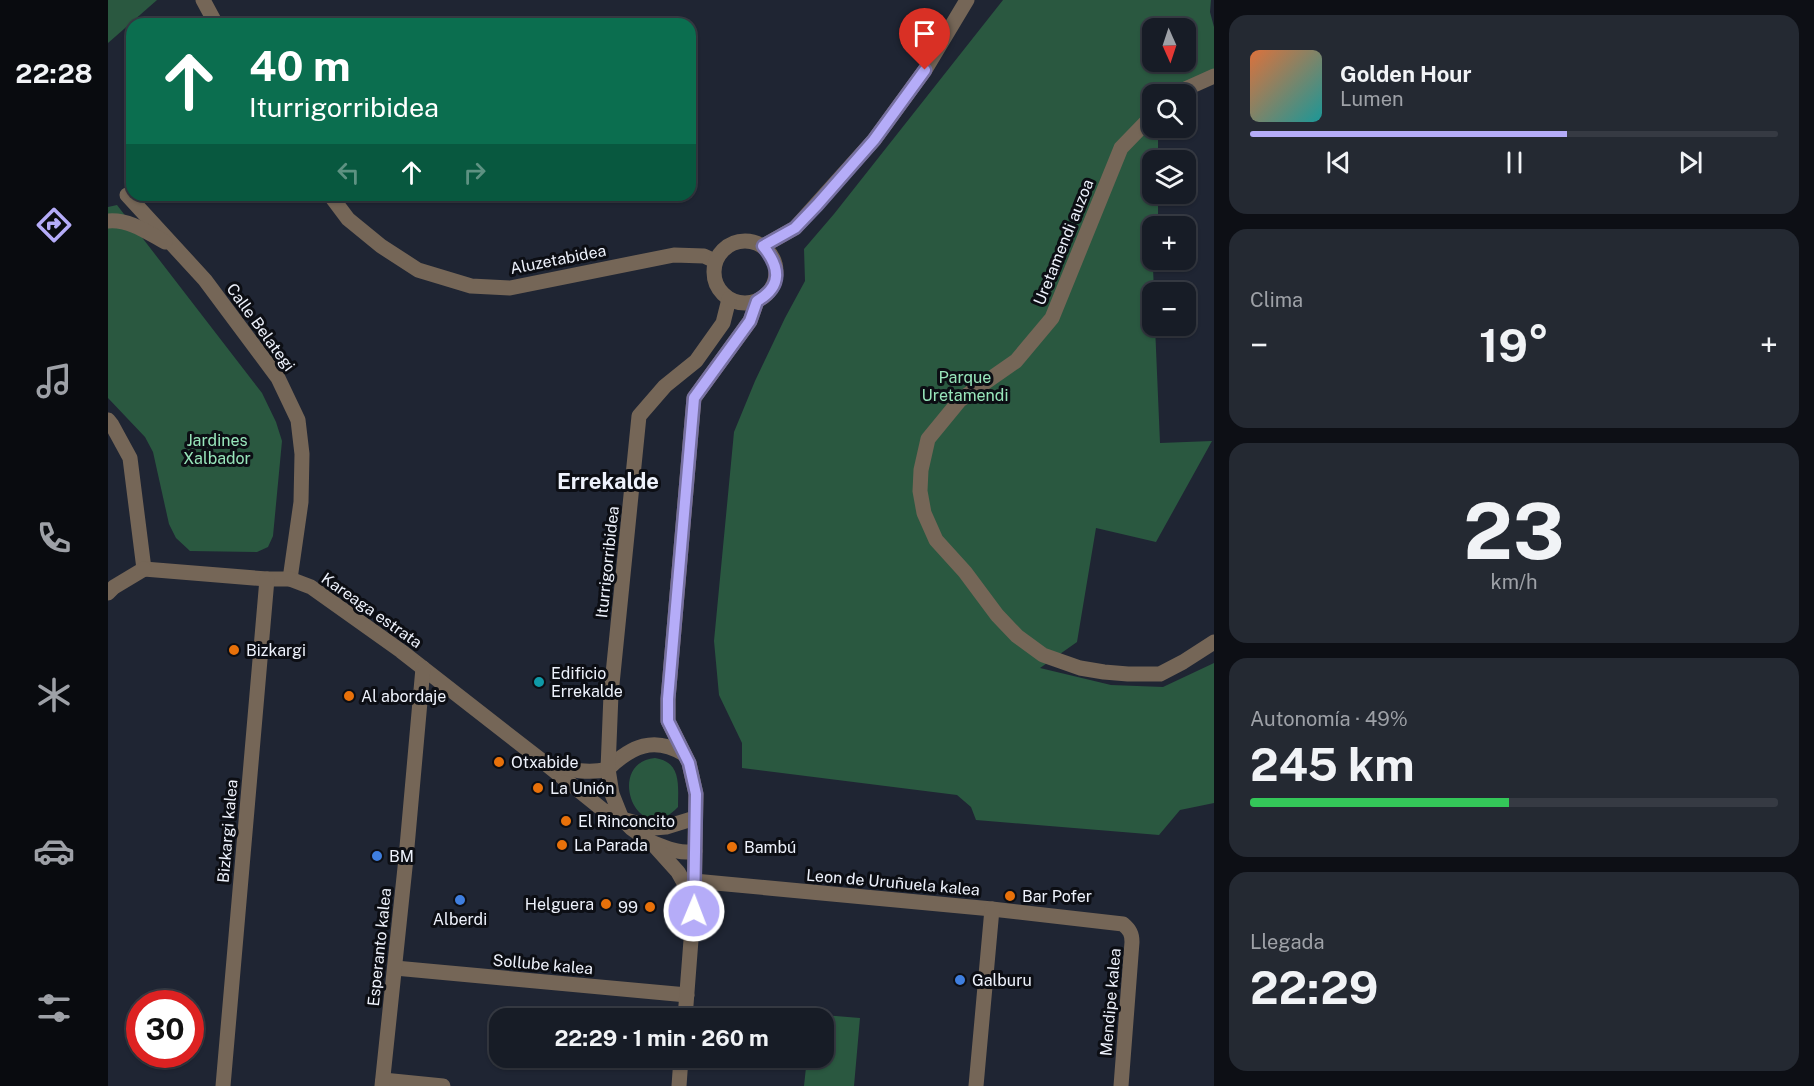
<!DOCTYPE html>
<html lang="es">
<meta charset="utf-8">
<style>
body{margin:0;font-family:"Public Sans",sans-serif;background:#242932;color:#f1f3f6;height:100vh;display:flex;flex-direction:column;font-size:22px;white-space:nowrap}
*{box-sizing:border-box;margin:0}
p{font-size:20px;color:#9ea1a7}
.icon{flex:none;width:33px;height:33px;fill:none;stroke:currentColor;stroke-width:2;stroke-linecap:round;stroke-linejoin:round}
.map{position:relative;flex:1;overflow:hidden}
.details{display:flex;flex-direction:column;gap:15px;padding:15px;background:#0d0f15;width:600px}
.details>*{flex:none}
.hud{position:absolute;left:18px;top:18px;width:570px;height:183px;border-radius:18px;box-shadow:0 2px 4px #0004,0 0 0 2px #363a43;background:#0b6e4f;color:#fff;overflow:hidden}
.needle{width:39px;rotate:177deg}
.fabs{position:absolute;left:1034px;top:18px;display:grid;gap:12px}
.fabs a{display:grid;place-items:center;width:54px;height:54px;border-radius:12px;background:#171c26;box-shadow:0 2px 4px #0004,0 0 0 2px #363a43;font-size:30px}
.speed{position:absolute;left:18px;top:990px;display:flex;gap:12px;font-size:30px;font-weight:700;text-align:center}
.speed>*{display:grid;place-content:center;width:78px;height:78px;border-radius:50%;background:#171c26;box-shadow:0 2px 4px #0004,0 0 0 2px #363a43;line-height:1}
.speed .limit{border:9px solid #d22;background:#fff;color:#111}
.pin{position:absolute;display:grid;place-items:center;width:51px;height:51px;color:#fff;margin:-62px -26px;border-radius:50% 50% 50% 0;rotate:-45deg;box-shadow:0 0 6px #0007}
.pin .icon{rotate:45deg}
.me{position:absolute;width:66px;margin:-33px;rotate:1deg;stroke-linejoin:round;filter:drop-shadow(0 0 4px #0008)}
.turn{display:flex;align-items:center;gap:21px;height:126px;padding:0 24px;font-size:27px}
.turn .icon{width:78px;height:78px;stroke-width:2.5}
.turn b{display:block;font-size:42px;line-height:51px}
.lanes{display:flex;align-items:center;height:57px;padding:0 24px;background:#0003;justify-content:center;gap:30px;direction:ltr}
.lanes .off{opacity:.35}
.big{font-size:45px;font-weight:700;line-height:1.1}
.details .widget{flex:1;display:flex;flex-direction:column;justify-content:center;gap:9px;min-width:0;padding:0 21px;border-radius:18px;background:#242932}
.details .dial{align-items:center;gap:0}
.dial b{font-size:78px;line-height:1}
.song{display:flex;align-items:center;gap:18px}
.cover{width:72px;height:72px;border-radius:9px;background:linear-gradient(135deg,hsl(20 70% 55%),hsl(180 70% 35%))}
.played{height:6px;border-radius:3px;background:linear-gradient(90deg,#b5acf8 60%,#363a43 60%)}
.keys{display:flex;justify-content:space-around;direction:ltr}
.heat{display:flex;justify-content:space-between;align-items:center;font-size:33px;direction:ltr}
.charge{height:9px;border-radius:4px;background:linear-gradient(90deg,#34c759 49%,#363a43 0)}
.trip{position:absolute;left:381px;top:1008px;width:345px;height:60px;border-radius:18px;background:#171c26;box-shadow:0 2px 4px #0004,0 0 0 2px #363a43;font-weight:700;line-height:60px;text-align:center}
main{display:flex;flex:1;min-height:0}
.menu{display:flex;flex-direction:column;width:108px;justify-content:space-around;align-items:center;background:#090b0f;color:#9ea1a7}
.menu .icon{width:42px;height:42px}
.menu .selected{color:#b5acf8}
.menu b{font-size:27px;color:#f1f3f6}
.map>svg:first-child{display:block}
.green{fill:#2a5840;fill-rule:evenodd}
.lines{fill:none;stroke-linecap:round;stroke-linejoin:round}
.minor{stroke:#756657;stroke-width:15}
.route-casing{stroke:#7670a1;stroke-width:15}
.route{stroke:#b5acf8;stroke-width:10}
.food-dot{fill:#e8710a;stroke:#0c0e14;stroke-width:2}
.culture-dot{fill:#0f9aa8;stroke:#0c0e14;stroke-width:2}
.shop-dot{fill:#3f7fe0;stroke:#0c0e14;stroke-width:2}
.labels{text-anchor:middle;stroke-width:6;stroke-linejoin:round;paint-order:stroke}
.street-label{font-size:16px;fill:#eef2fc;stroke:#0c0e14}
.park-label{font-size:16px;fill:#98e6bb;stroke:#0c0e14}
.poi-label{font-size:16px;fill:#eef2fc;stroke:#0c0e14;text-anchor:start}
.district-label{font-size:22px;font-weight:bold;fill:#eef2fc;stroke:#0c0e14}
</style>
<main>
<nav class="menu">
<b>22:28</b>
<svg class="icon selected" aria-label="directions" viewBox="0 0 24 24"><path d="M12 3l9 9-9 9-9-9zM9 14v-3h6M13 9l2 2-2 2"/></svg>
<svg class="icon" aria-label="music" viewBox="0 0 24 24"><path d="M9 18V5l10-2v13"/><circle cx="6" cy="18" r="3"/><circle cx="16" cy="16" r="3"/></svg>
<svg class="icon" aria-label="phone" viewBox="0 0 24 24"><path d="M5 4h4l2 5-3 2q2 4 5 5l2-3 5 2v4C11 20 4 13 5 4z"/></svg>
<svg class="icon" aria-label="climate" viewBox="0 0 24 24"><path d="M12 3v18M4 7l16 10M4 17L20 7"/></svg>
<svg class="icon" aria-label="car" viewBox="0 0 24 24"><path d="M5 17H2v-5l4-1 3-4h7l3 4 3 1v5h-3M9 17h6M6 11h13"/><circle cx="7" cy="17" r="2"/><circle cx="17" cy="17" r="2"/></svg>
<svg class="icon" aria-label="filters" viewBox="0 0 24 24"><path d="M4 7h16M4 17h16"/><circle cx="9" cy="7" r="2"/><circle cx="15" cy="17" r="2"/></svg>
</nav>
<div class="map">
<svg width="1106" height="1086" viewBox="0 0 1106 1086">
<rect width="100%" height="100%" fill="#1f2533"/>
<g class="green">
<polygon points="0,0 49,0 0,43"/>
<path d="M 895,0 L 1103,0 L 1102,12 L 1106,27 L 1106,76 L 1066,94 L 1044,94 L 1044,128 L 1050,128 L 1050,160 L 1044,160 L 1044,194 L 1050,194 L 1050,218 L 1043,220 L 1046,292 L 1044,292 L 1044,326 L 1047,326 L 1052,443 L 1104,441 L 1048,542 L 988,528 L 969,642 L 932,668 L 1003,685 L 1055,687 L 1106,663 L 1106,803 L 1072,810 L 1051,835 L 868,820 L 863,807 L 849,795 L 634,768 L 634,743 L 611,695 L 606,641 L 626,432 L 647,381 L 677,318 L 697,281 L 696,249 L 726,214 ZM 1044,28 L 1077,28 L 1077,62 L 1044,62 Z"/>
<polygon points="9,205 154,393 168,422 174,441 165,536 160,547 149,552 82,551 68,538 61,524 45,452 37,437 0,398 0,207"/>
<path d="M 547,758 C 574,762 570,786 570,807 C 529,851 496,763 547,758 Z"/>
<polygon points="703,1014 752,1018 746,1086 696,1086 699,1058 716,1058 716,1018 703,1018"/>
</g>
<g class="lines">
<g class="minor">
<polyline points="95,0 108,24"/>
<polyline points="1066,94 1106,76"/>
<polyline points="1044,116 1013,148 944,318 908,361 852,400 820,439 813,470 812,491 816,513 828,540 857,572 889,615 909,636 935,655 972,668 996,672 1020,674 1052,674 1075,662 1106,642"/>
<polyline points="19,195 97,280 170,378 190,420 194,454 193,502 182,579"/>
<polyline points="222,195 240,219 273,246 310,270 363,286 402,288 566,255 596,256 607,261"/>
<path d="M 0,221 C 21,219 39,232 57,242"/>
<circle cx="637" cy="272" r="31"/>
<polyline points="655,246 687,228 766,140 817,70 859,0"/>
<polyline points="0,420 4,425 22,458 36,569"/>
<polyline points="36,569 159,579 182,579 203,587 293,651 438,764 495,810 514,819 546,828 558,827 587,818"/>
<polyline points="0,593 6,587 36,569"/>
<path d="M 444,765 C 463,770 481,774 500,769"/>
<path d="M 500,769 C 523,746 546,736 576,754"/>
<path d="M 543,842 C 557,847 572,855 587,851"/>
<path d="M 586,881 L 884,909 L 1015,924 C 1022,930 1024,934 1024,942 L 1013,1086"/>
<polyline points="585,899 570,872 543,842 523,828 514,819 504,794 500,769 503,694 531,416 557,386 588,361 615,323 621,299"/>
<polyline points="287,968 579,995"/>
<polyline points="577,1018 586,901 588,794 581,763 560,721 560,699 586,398 642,321 649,301"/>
<polyline points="275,1080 335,1086"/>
<polyline points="115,1086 159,579"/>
<polyline points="274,1086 298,858 315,668"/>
<polyline points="571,1086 573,1058"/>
<polyline points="868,1086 884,909"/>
</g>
</g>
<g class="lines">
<defs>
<path id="route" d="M 586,911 L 588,794 L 581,763 L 560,721 L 560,699 L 586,398 L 642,321 L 649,301 C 675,286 672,267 655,246 L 687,228 L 709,205 L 766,140 L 817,70"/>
</defs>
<use href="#route" class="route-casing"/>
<use href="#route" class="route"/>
</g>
<g class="food-dot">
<circle cx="126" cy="650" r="6"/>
<circle cx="241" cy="696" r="6"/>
<circle cx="391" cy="762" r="6"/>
<circle cx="430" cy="788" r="6"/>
<circle cx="458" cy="821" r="6"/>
<circle cx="454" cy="845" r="6"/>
<circle cx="624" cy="847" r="6"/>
<circle cx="902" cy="896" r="6"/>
<circle cx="498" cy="904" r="6"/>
<circle cx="542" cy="907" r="6"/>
</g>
<circle class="culture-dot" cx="431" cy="682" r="6"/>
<g class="shop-dot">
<circle cx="269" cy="856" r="6"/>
<circle cx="352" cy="900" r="6"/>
<circle cx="852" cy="980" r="6"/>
</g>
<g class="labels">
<g class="street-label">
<text transform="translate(955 242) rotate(-68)" y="6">Uretamendi auzoa</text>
<text transform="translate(450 259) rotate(-11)" y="6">Aluzetabidea</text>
<text transform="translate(153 327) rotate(54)" y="6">Calle Belategi</text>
<text transform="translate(499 562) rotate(-84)" y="6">Iturrigorribidea</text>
<text transform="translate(264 610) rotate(35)" y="6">Kareaga estrata</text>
<text transform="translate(119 831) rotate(-85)" y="6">Bizkargi kalea</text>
<text transform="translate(785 882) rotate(5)" y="6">Leon de Uruñuela kalea</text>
<text transform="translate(271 947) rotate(-84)" y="6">Esperanto kalea</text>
<text transform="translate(435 964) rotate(5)" y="6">Sollube kalea</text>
<text transform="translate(1002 1002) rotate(-85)" y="6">Mendipe kalea</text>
</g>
<g class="park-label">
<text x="857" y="383">Parque<tspan x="857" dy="18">Uretamendi</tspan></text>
<text x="109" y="446">Jardines<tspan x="109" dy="18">Xalbador</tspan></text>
</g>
<g class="poi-label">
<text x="138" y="656">Bizkargi</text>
<text x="443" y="679">Edificio<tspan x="443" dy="18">Errekalde</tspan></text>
<text x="253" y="702">Al abordaje</text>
<text x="403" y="768">Otxabide</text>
<text x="442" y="794">La Unión</text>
<text x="470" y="827">El Rinconcito</text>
<text x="466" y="851">La Parada</text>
<text x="636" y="853">Bambú</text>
<text x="281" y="862">BM</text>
<text x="914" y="902">Bar Pofer</text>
<text x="486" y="910" text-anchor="end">Helguera</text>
<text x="530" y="913" text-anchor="end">99</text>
<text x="352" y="925" text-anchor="middle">Alberdi</text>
<text x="864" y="986">Galburu</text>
</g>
<g class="district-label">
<text x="500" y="489">Errekalde</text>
</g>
</g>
</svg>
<div class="fabs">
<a><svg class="needle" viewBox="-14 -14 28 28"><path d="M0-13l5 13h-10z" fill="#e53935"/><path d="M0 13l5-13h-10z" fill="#9ea1a7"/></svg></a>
<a><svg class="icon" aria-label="search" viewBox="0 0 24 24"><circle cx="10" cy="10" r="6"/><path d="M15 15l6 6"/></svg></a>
<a><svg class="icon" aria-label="layers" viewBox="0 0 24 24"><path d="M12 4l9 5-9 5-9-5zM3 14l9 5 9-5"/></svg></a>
<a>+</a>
<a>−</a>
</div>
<div class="speed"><div class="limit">30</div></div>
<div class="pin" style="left:817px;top:70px;background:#d93025"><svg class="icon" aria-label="arrive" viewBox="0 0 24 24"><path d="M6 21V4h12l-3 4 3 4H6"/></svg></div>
<svg class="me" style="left:586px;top:911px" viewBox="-20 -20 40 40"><circle r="17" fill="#b5acf8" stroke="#fff" stroke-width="3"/><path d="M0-11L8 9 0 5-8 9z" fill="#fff"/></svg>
<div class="trip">22:29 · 1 min · 260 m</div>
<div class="hud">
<div class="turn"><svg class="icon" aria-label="ahead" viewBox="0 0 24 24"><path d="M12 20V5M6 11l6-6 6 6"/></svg><div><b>40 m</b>Iturrigorribidea</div></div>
<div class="lanes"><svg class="icon off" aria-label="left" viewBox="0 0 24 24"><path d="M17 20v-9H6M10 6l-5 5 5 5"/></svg><svg class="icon" aria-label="ahead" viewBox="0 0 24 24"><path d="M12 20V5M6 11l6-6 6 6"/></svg><svg class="icon off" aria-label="right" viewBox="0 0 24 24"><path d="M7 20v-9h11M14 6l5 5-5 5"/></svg></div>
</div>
</div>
<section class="details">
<div class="widget">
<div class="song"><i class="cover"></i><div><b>Golden Hour</b><p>Lumen</p></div></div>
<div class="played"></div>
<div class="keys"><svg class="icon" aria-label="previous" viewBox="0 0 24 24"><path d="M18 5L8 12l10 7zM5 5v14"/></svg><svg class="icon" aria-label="pause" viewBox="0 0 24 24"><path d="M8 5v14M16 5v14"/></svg><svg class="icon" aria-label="next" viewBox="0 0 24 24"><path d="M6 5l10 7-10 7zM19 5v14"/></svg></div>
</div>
<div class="widget"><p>Clima</p>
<div class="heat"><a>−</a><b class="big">19°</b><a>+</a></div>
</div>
<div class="widget dial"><b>23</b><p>km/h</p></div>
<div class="widget"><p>Autonomía · 49%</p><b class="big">245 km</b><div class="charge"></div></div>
<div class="widget"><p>Llegada</p><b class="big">22:29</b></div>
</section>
</main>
